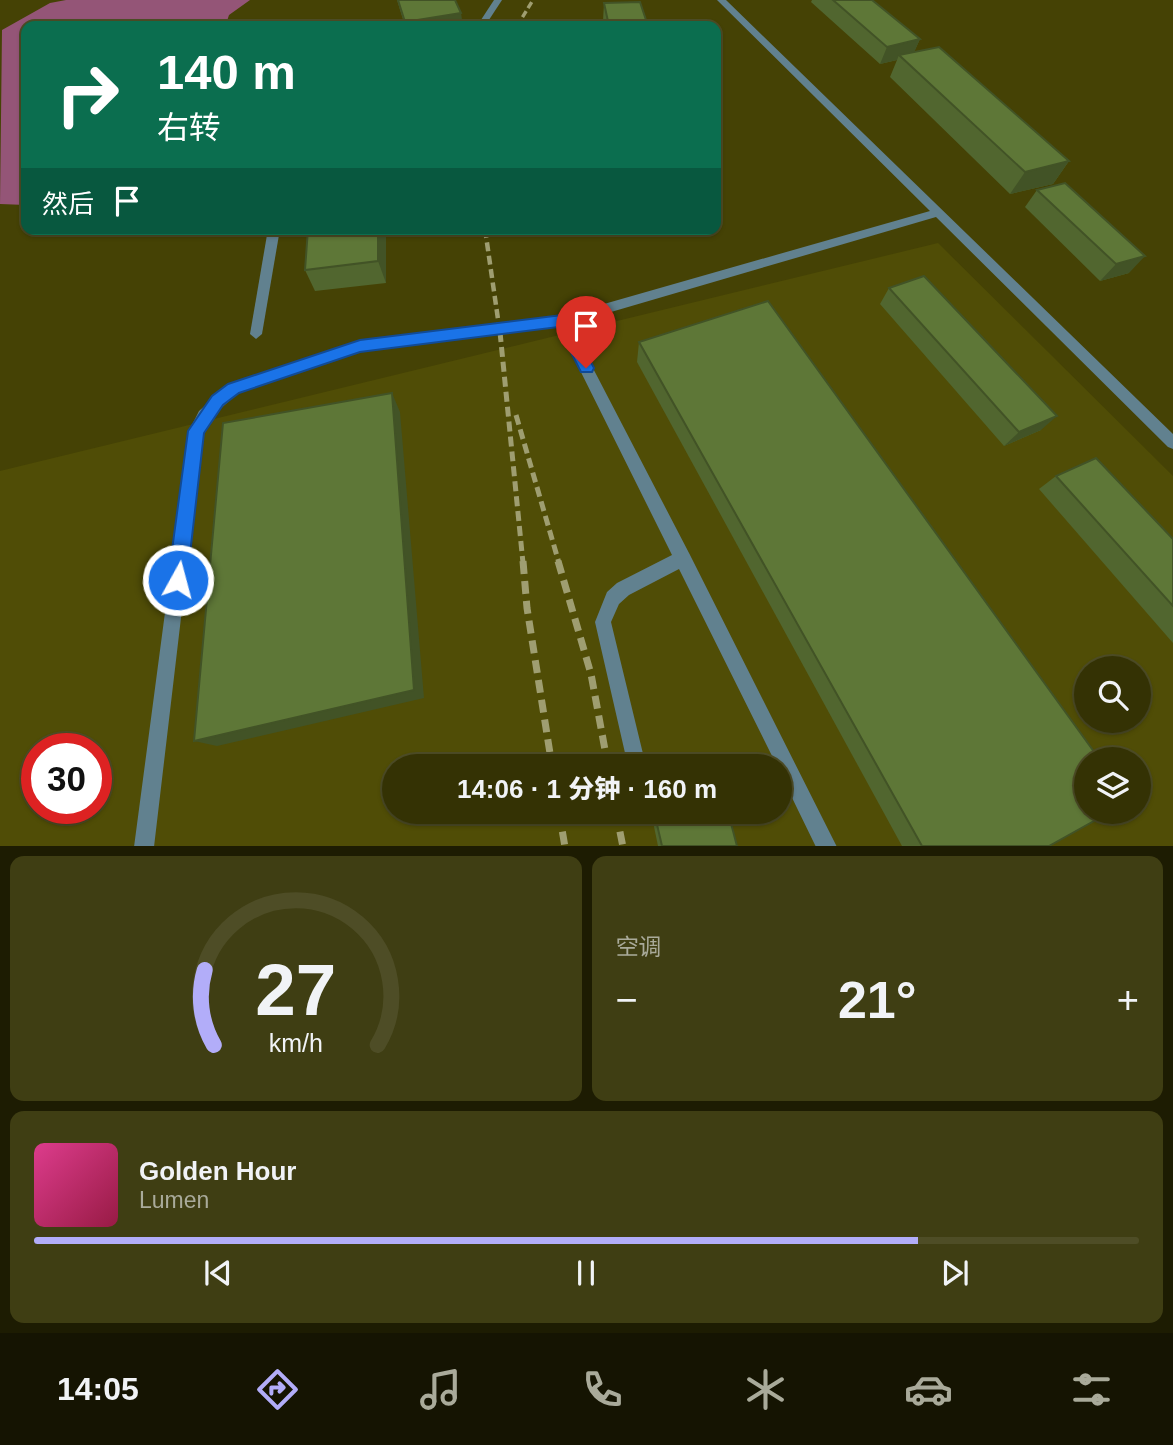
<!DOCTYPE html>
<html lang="zh">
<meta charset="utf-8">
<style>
body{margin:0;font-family:Helvetica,"Noto Sans SC",sans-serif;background:#3f3e13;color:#f1f3f6;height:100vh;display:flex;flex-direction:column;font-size:26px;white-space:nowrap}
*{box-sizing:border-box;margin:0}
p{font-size:23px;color:#a9aa9a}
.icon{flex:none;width:38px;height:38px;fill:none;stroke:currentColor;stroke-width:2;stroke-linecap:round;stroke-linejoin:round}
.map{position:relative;height:846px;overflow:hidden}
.details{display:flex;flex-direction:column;gap:10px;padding:10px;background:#1d1c02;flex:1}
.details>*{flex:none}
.banner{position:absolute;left:21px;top:21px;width:700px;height:214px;border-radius:14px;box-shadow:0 2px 5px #0004,0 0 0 2px #4e4d26;background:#0b6e4f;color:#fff;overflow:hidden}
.tools{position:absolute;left:1074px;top:656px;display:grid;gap:14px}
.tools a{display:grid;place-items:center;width:77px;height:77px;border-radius:50%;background:#343204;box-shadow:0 2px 5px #0004,0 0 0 2px #4e4d26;font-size:35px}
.speed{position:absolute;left:21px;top:733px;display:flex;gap:14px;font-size:35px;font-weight:700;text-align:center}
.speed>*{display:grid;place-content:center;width:91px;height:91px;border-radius:50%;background:#343204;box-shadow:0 2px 5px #0004,0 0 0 2px #4e4d26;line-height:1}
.speed .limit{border:10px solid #d22;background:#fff;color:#111}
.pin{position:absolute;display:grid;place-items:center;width:60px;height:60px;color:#fff;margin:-72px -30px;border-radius:50% 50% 50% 0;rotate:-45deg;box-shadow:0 0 7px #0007}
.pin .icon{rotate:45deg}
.me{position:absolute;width:77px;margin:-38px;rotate:7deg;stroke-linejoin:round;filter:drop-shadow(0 0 5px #0008)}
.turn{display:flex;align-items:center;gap:24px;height:147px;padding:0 21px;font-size:32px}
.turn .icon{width:91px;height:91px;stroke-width:2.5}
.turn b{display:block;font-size:49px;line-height:60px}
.then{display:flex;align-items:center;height:66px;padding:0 21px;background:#0003;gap:14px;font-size:26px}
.big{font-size:52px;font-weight:800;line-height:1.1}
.details .card{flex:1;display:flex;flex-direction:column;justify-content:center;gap:10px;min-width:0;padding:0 24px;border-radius:14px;background:#3f3e13}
.details .dial{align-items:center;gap:0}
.dial svg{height:182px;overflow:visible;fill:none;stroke:#4e4d26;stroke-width:7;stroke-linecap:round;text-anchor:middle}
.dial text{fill:#f1f3f6;stroke:none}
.song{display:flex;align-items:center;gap:21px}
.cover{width:84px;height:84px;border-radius:10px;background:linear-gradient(135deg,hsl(330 70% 55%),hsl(340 70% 35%))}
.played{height:7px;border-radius:4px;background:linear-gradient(90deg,#b2adf9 80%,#4e4d26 80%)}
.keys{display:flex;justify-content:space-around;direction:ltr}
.heat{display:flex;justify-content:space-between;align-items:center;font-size:38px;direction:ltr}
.details .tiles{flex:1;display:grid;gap:10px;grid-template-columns:1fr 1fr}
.card:last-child{grid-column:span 2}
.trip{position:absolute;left:382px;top:754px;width:410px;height:70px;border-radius:35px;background:#343204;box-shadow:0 2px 5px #0004,0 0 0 2px #4e4d26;font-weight:800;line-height:70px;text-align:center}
.menu{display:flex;height:112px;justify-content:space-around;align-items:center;background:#151402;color:#a9aa9a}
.menu .icon{width:49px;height:49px}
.menu .current{color:#b2adf9}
.menu b{font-size:32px;color:#f1f3f6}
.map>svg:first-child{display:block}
.built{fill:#504d06;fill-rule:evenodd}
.forest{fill:#945577}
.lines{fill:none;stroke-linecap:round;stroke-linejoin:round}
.service{fill:#61818f;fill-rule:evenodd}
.minor{fill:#61818f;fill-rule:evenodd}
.rail-far3{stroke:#9f9e71;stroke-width:3.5;stroke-dasharray:7 3.5;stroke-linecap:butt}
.rail-far2{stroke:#9f9e71;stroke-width:4.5;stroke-dasharray:9 4.5;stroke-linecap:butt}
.rail-far1{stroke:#9f9e71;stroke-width:5;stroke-dasharray:10 5;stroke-linecap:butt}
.rail{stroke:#9f9e71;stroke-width:7;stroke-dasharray:13 7;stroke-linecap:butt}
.wall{fill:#51662f}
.shaded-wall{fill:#425326}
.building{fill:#5e7737;stroke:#425326;stroke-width:2}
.route{fill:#1a73e8;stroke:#114b97;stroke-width:2}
</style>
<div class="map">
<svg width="1173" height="847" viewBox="0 0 1173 847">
<rect width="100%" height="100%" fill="#454205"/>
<path class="built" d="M 938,243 L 1173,476 L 1173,846 L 0,846 L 0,471 ZM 1087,668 L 1139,668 L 1139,721 L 1087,721 ZM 37,749 L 96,749 L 96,808 L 37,808 ZM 1087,760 L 1139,760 L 1139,812 L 1087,812 ZM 394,766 L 779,766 L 779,812 L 394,812 Z"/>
<polygon class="forest" points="66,0 250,0 229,15 226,24 230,26 26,26 26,205 0,204 2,30 50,3"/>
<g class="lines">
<g class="service">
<polygon points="494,0 502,0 485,26 477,26"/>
<polygon points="268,229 280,229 262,334 256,339 250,334"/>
</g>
<polygon class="minor" points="717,0 726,0 1173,434 1173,449 1168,447 936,217 570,324 689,553 837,847 816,847 779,771 779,766 777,766 679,569 629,595 619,604 611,622 646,766 628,766 595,622 607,592 617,583 672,555 558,326 360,351 238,393 209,419 203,431 154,847 134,847 189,431 199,411 228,385 360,341 562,316 930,211"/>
<polyline class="rail-far3" points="517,26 533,0"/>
<polyline class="rail-far2" points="485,229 500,333"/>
<g class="rail-far1">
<polyline points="500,332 523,563"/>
<polyline points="516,415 559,563"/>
</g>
<g class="rail">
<polyline points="523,561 527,608 552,766"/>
<polyline points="558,561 591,674 608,766"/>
<polyline points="559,812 565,847"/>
<polyline points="616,812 623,847"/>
</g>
</g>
<g class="wall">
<polygon points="397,0 455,0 463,26 405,26"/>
<polygon points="812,0 872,0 920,39 914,52 1069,161 1053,184 1010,194 890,77 897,60 880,64 811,2"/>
<polygon points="604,3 648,26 605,26 603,21"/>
<polygon points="1037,190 1129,273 1100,281 1025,207"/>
<polygon points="386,229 386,283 315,291 305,270"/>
<polygon points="889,288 1041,430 1004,446 880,304"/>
<polygon points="639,342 1049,846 902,846 637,362"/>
<polygon points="1056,476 1173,539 1173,643 1039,489"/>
<polygon points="671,812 737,846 658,846 652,817"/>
</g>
<g class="shaded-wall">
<polygon points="461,13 463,26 406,26 405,22"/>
<polygon points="920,39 912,57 899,55 897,60 880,64 887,47"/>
<polygon points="1069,161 1053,184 1010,194 1025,172"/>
<polygon points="378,229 386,229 386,283 378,261"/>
<polygon points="1145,256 1129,273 1100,281 1116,264"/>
<polygon points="392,393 400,412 424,698 217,746 194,741"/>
<polygon points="1057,416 1041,430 1004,446 1019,432"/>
</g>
<g class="building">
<polygon points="398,0 455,0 461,13 405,22"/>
<polygon points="833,0 872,0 920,39 887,47"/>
<polygon points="640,2 648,26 609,26 604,3"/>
<polygon points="939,47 1069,161 1025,172 899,55"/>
<polygon points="1065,183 1145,256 1116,264 1037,190"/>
<polygon points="308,229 378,229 378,261 305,270"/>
<polygon points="924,276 1057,416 1019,432 889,288"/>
<polygon points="768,301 1100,760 1087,760 1087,812 1110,812 1049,846 922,846 639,342"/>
<polygon points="392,393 414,690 194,741 223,423"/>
<polygon points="1096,458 1173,539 1173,606 1056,476"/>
<polygon points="672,812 728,812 737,846 662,846 655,816"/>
</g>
<polygon class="route" points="562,315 568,317 594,368 592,372 581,372 558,327 360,352 239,393 223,405 204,433 187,580 184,587 178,589 171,587 168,580 188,431 212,396 228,384 360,340"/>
</svg>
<div class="tools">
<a><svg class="icon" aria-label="search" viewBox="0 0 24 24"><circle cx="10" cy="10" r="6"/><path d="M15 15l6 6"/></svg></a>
<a><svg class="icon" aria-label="layers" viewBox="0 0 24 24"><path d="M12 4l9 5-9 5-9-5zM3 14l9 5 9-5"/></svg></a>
</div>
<div class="speed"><div class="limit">30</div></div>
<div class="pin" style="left:586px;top:368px;background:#d93025"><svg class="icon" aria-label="arrive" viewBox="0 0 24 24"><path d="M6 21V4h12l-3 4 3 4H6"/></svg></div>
<svg class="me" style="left:178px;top:580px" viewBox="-20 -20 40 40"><circle r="17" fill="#1a73e8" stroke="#fff" stroke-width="3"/><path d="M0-11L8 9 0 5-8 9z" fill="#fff"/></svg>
<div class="trip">14:06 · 1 分钟 · 160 m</div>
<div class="banner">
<div class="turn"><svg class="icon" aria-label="right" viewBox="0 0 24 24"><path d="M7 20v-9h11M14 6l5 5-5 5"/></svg><div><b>140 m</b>右转</div></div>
<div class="then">然后<svg class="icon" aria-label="arrive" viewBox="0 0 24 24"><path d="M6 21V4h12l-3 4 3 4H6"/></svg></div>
</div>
</div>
<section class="details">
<div class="tiles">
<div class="card dial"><svg viewBox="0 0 100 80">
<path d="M14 69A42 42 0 1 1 86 69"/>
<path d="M14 69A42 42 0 0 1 10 36" stroke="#b2adf9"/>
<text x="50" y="56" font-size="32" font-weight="700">27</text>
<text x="50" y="72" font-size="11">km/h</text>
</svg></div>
<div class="card"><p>空调</p>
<div class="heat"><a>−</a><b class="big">21°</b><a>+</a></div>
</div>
<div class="card">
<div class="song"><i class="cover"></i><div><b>Golden Hour</b><p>Lumen</p></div></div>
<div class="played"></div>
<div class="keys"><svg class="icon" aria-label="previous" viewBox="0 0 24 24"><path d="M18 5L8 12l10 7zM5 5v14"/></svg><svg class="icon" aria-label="pause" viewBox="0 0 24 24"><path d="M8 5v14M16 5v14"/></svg><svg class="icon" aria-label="next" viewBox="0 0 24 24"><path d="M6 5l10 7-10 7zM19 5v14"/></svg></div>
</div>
</div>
</section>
<nav class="menu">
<b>14:05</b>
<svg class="icon current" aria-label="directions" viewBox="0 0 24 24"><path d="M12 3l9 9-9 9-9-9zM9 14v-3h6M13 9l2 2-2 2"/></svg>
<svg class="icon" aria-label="music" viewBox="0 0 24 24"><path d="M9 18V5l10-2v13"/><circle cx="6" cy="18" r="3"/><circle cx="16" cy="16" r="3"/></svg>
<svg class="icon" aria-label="phone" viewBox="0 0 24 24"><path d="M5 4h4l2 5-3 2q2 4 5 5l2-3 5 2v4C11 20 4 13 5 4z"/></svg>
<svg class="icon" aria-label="climate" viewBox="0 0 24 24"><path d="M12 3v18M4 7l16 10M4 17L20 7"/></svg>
<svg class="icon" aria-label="car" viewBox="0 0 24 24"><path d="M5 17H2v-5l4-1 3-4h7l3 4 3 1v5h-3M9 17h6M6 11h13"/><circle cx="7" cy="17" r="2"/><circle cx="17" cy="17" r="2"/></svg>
<svg class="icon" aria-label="filters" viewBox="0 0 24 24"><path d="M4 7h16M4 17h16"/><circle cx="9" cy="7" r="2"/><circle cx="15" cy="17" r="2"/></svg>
</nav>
